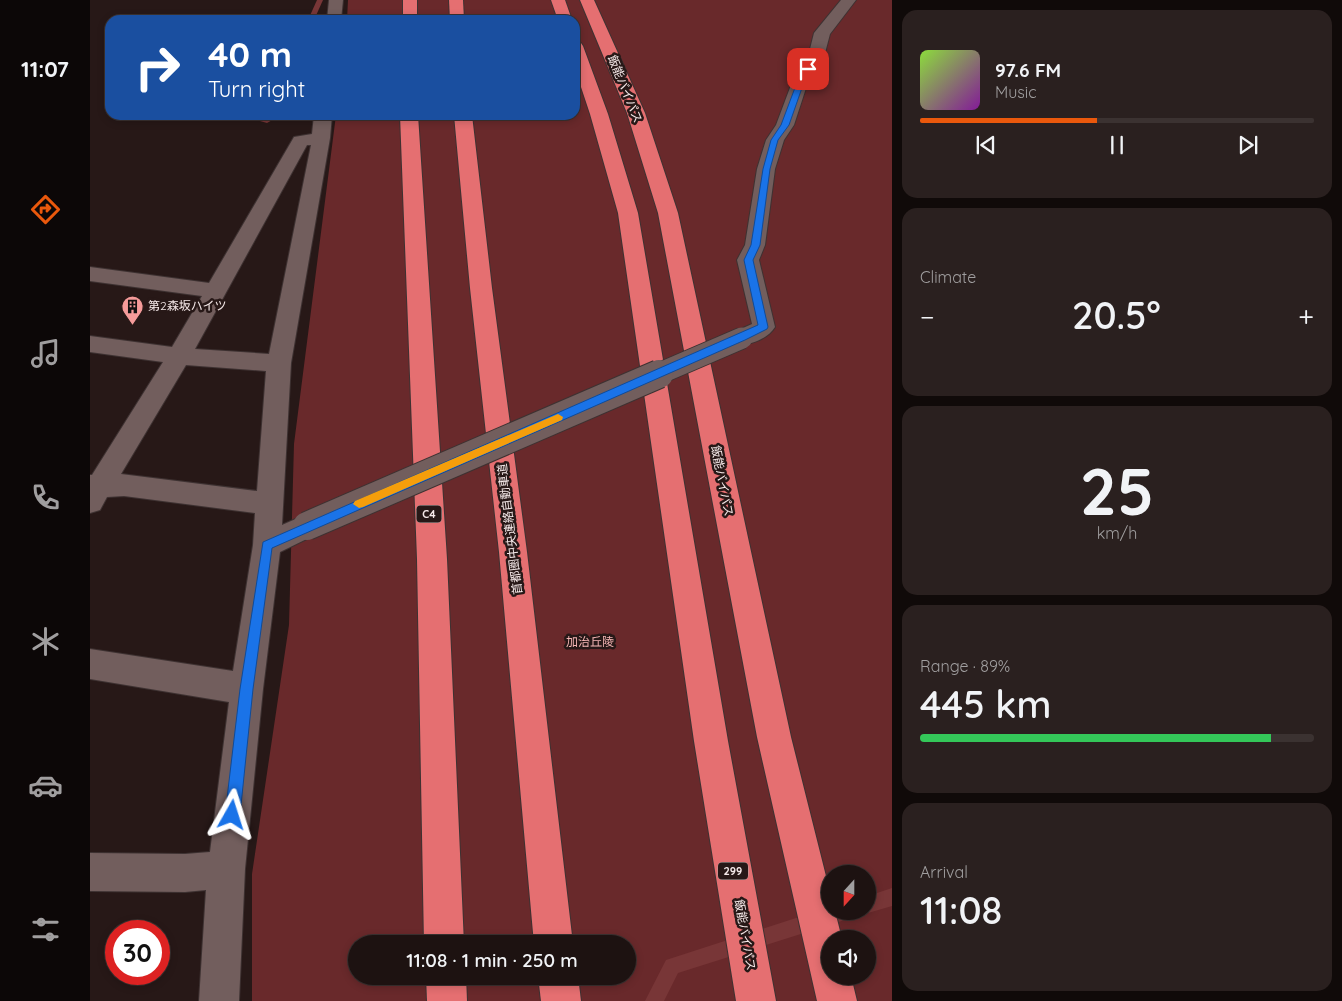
<!DOCTYPE html>
<meta charset="utf-8">
<style>
body{margin:0;font-family:Quicksand,"Noto Sans JP",sans-serif;background:#2a201f;color:#f1f3f6;height:100vh;display:flex;flex-direction:column;font-size:19px;white-space:nowrap}
*{box-sizing:border-box;margin:0}
p{font-size:16px;color:#a09e9f}
.icon{flex:none;width:28px;height:28px;fill:none;stroke:currentColor;stroke-width:2;stroke-linecap:round;stroke-linejoin:round}
.map{position:relative;flex:1;overflow:hidden}
.details{display:flex;flex-direction:column;gap:10px;padding:10px;background:#100a09;width:450px}
.details>*{flex:none}
.banner{position:absolute;left:15px;top:15px;width:475px;height:105px;border-radius:15px;box-shadow:0 2px 8px #0003,0 0 0 1px #3b3231;background:#1a4fa0;color:#fff;overflow:hidden}
.needle{width:32px;rotate:201deg}
.fabs{position:absolute;left:731px;top:865px;display:grid;gap:10px}
.fabs a{display:grid;place-items:center;width:55px;height:55px;border-radius:50%;background:#1d1211;box-shadow:0 2px 8px #0003,0 0 0 1px #3b3231;font-size:25px}
.speed{position:absolute;left:15px;top:920px;display:flex;gap:10px;font-size:25px;font-weight:700;text-align:center}
.speed>*{display:grid;place-content:center;width:65px;height:65px;border-radius:50%;background:#1d1211;box-shadow:0 2px 8px #0003,0 0 0 1px #3b3231;line-height:1}
.speed .limit{border:8px solid #d22;background:#fff;color:#111}
.pin{position:absolute;display:grid;place-items:center;width:42px;height:42px;color:#fff;margin:-21px;border-radius:10px;box-shadow:0 2px 8px #0006}
.me{position:absolute;width:55px;margin:-28px;rotate:6deg;stroke-linejoin:round;filter:drop-shadow(0 0 4px #0008)}
.turn{display:flex;align-items:center;gap:18px;height:105px;padding:0 20px;font-size:22px}
.turn .icon{width:65px;height:65px;stroke-width:2.5}
.turn b{display:block;font-size:35px;line-height:42px}
.big{font-size:38px;font-weight:600;line-height:1.1}
.details .widget{flex:1;display:flex;flex-direction:column;justify-content:center;gap:8px;min-width:0;padding:0 18px;border-radius:15px;background:#2a201f}
.details .dial{align-items:center;gap:0}
.dial b{font-size:65px;line-height:1}
.song{display:flex;align-items:center;gap:15px}
.cover{width:60px;height:60px;border-radius:8px;background:linear-gradient(135deg,hsl(90 70% 55%),hsl(290 70% 35%))}
.played{height:5px;border-radius:2px;background:linear-gradient(90deg,#ea580c 45%,#3b3231 45%)}
.keys{display:flex;justify-content:space-around;direction:ltr}
.heat{display:flex;justify-content:space-between;align-items:center;font-size:28px;direction:ltr}
.charge{height:8px;border-radius:4px;background:linear-gradient(90deg,#34c759 89%,#3b3231 0)}
.trip{position:absolute;left:258px;top:935px;width:288px;height:50px;border-radius:25px;background:#1d1211;box-shadow:0 2px 8px #0003,0 0 0 1px #3b3231;font-weight:600;line-height:50px;text-align:center}
main{display:flex;flex:1;min-height:0}
.dock{display:flex;flex-direction:column;width:90px;justify-content:space-around;align-items:center;background:#0c0707;color:#a09e9f}
.dock .icon{width:35px;height:35px}
.dock .active{color:#ea580c}
.dock b{font-size:22px;color:#f1f3f6}
.map>svg:first-child{display:block}
.forest{fill:#69292b;fill-rule:evenodd}
.lines{fill:none;stroke-linecap:round;stroke-linejoin:round}
.stream{fill:#783637;fill-rule:evenodd}
.street-casing{stroke:#3e3232;stroke-width:2}
.highway-casing{stroke:#3e3232;stroke-width:2}
.street{fill:#725e5d;fill-rule:evenodd}
.highway{fill:#e56f71;fill-rule:evenodd}
.street-bridge-far1-casing{stroke:#3e3232;stroke-width:23;stroke-linecap:butt}
.street-bridge-casing{stroke:#3e3232;stroke-width:30;stroke-linecap:butt}
.street-bridge-far1{stroke:#725e5d;stroke-width:21}
.street-bridge{stroke:#725e5d;stroke-width:28}
.route{fill:#1a73e8;stroke:#114b97}
.slow{fill:#f59e0b}
.labels{text-anchor:middle;stroke-width:5;stroke-linejoin:round;paint-order:stroke}
.shield{fill:#271817;stroke:#b7aaaa;stroke-width:1}
.shield-label{font-size:11px;font-weight:bold;fill:#f5e9e9}
.street-label{font-size:12px;fill:#f5e9e9;stroke:#271817}
.poi-label{font-size:12px;fill:#f5e9e9;stroke:#271817;text-anchor:start}
.park-label{font-size:12px;fill:#f4b5b4;stroke:#271817}
</style>
<main>
<nav class="dock">
<b>11:07</b>
<svg class="icon active" aria-label="directions" viewBox="0 0 24 24"><path d="M12 3l9 9-9 9-9-9zM9 14v-3h6M13 9l2 2-2 2"/></svg>
<svg class="icon" aria-label="music" viewBox="0 0 24 24"><path d="M9 18V5l10-2v13"/><circle cx="6" cy="18" r="3"/><circle cx="16" cy="16" r="3"/></svg>
<svg class="icon" aria-label="phone" viewBox="0 0 24 24"><path d="M5 4h4l2 5-3 2q2 4 5 5l2-3 5 2v4C11 20 4 13 5 4z"/></svg>
<svg class="icon" aria-label="climate" viewBox="0 0 24 24"><path d="M12 3v18M4 7l16 10M4 17L20 7"/></svg>
<svg class="icon" aria-label="car" viewBox="0 0 24 24"><path d="M5 17H2v-5l4-1 3-4h7l3 4 3 1v5h-3M9 17h6M6 11h13"/><circle cx="7" cy="17" r="2"/><circle cx="17" cy="17" r="2"/></svg>
<svg class="icon" aria-label="filters" viewBox="0 0 24 24"><path d="M4 7h16M4 17h16"/><circle cx="9" cy="7" r="2"/><circle cx="15" cy="17" r="2"/></svg>
</nav>
<div class="map">
<svg width="802" height="1001" viewBox="0 0 802 1001">
<rect width="100%" height="100%" fill="#271817"/>
<path class="forest" d="M 258,0 L 802,0 L 802,1001 L 162,1001 L 162,874 L 199,625 L 204,444 L 246,115 L 485,115 L 485,20 L 257,20 ZM 740,874 L 778,874 L 778,911 L 740,911 ZM 740,939 L 778,939 L 778,976 L 740,976 ZM 266,944 L 536,944 L 536,976 L 266,976 Z"/>
<g class="lines">
<g class="stream">
<polygon points="227,0 233,0 224,20 218,20"/>
<polygon points="181,115 191,115 177,123 170,121"/>
<polygon points="802,888 802,906 778,913 775,911 778,911 778,896"/>
<polygon points="740,907 740,911 764,911 761,917 755,920 588,973 574,1001 555,1001 576,960"/>
</g>
<defs>
<g id="street">
<polygon points="239,0 253,0 251,20 237,20"/>
<path d="M 751,0 L 766,0 L 740,34 L 735,53 L 717,85 L 704,125 L 694,140 L 685,169 L 675,245 L 669,260 L 685,327 C 678,339 657,347 644,344 L 640,338 L 644,332 L 662,324 L 647,260 L 655,245 L 667,169 L 676,140 L 686,125 L 701,85 L 719,53 L 724,33 Z"/>
<path d="M 224,115 L 242,115 L 240,138 L 201,363 L 192,525 L 217,514 L 227,518 L 231,526 L 227,534 L 190,552 L 173,689 L 155,869 L 149,1001 L 109,1001 L 116,890 L 95,892 L 0,891 L 0,853 L 95,854 L 120,852 L 139,702 L 0,679 L 0,649 L 143,671 L 163,545 L 165,513 L 34,496 L 17,497 L 10,510 L 0,513 L 0,475 L 2,475 L 73,362 L 0,352 L 0,336 L 82,347 L 112,296 L 0,281 L 0,267 L 119,283 L 204,137 L 222,134 ZM 217,145 L 221,145 L 179,354 L 105,349 ZM 96,365 L 176,371 L 167,491 L 31,474 Z"/>
</g>
<g id="highway">
<rect x="313" y="0" width="14" height="20"/>
<polygon points="359,0 373,0 374,20 360,20"/>
<polygon points="461,0 475,0 482,20 468,20"/>
<polygon points="490,0 504,0 555,113 588,213 701,737 740,892 740,911 745,911 752,939 740,939 740,976 761,976 767,1001 727,1001 667,737 568,213 537,113"/>
<polygon points="485,41 491,43 493,46 518,114 548,213 638,741 686,1001 646,1001 604,741 528,213 500,114 485,69"/>
<polygon points="310,115 328,115 357,559 374,944 334,944 327,559"/>
<polygon points="364,115 382,115 402,288 437,552 483,944 444,944 409,552 380,288"/>
<polygon points="336,976 376,976 377,1001 337,1001"/>
<polygon points="448,976 488,976 491,1001 451,1001"/>
</g>
</defs>
<use href="#street" class="street-casing"/>
<use href="#highway" class="highway-casing"/>
<use href="#street" class="street"/>
<use href="#highway" class="highway"/>
<defs>
<polyline id="street-bridge-far1" points="566,375 652,338"/>
<polyline id="street-bridge" points="217,526 569,374"/>
</defs>
<use href="#street-bridge-far1" class="street-bridge-far1-casing"/>
<use href="#street-bridge" class="street-bridge-casing"/>
<use href="#street-bridge-far1" class="street-bridge-far1"/>
<use href="#street-bridge" class="street-bridge"/>
</g>
<polygon class="route" points="715,68 721,69 713,85 699,125 688,140 680,169 670,245 663,260 678,327 677,329 655,340 182,548 163,689 150,815 148,820 142,823 137,820 135,815 150,689 173,542 668,325 654,260 661,245 673,169 681,140 691,125 706,85"/>
<polygon class="slow" points="468,414 473,417 472,420 273,507 269,508 263,504 265,501"/>
<defs>
<symbol id="building-pin" viewBox="-11 -11 22 30"><path d="M0 17L-7.5 6A9.5 9.5 0 1 1 7.5 6Z" fill="#f59b9a" stroke="#271817"/><path d="M-4-6H4V6H1V3H-1V6H-4ZM-2.5-4.3h1.7v1.8h-1.7ZM.8-4.3h1.7v1.8H.8ZM-2.5-1h1.7V.8h-1.7ZM.8-1h1.7V.8H.8Z" fill="#111"/></symbol>
</defs>
<g fill-rule="evenodd">
<use href="#building-pin" x="30" y="294" width="25" height="34"/>
</g>
<g class="labels">
<g class="shield">
<rect x="326.5" y="505.5" width="25" height="17" rx="4"/>
<rect x="628" y="862.5" width="30" height="17" rx="4"/>
</g>
<g class="shield-label">
<text x="339" y="518">C4</text>
<text x="643" y="875">299</text>
</g>
<g class="street-label">
<text transform="translate(535 89) rotate(68)" y="4">飯能バイパス</text>
<text transform="translate(632 481) rotate(79)" y="4">飯能バイパス</text>
<text transform="translate(420 529) rotate(-97)" y="4">首都圏中央連絡自動車道</text>
<text transform="translate(655 935) rotate(80)" y="4">飯能バイパス</text>
</g>
<g class="poi-label">
<text x="58" y="310">第2森坂ハイツ</text>
</g>
<g class="park-label">
<text x="500" y="646">加治丘陵</text>
</g>
</g>
</svg>
<div class="fabs">
<a><svg class="needle" viewBox="-14 -14 28 28"><path d="M0-13l5 13h-10z" fill="#e53935"/><path d="M0 13l5-13h-10z" fill="#a09e9f"/></svg></a>
<a><svg class="icon" aria-label="sound" viewBox="0 0 24 24"><path d="M4 9h4l5-4v14l-5-4H4zM17 9q2 3 0 6"/></svg></a>
</div>
<div class="speed"><div class="limit">30</div></div>
<div class="pin" style="left:718px;top:69px;background:#d93025"><svg class="icon" aria-label="arrive" viewBox="0 0 24 24"><path d="M6 21V4h12l-3 4 3 4H6"/></svg></div>
<svg class="me" style="left:142px;top:815px" viewBox="-20 -20 40 40"><path d="M0-17L14 15 0 8-14 15z" fill="#1a73e8" stroke="#fff" stroke-width="4"/></svg>
<div class="trip">11:08 · 1 min · 250 m</div>
<div class="banner">
<div class="turn"><svg class="icon" aria-label="right" viewBox="0 0 24 24"><path d="M7 20v-9h11M14 6l5 5-5 5"/></svg><div><b>40 m</b>Turn right</div></div>
</div>
</div>
<section class="details">
<div class="widget">
<div class="song"><i class="cover"></i><div><b>97.6 FM</b><p>Music</p></div></div>
<div class="played"></div>
<div class="keys"><svg class="icon" aria-label="previous" viewBox="0 0 24 24"><path d="M18 5L8 12l10 7zM5 5v14"/></svg><svg class="icon" aria-label="pause" viewBox="0 0 24 24"><path d="M8 5v14M16 5v14"/></svg><svg class="icon" aria-label="next" viewBox="0 0 24 24"><path d="M6 5l10 7-10 7zM19 5v14"/></svg></div>
</div>
<div class="widget"><p>Climate</p>
<div class="heat"><a>−</a><b class="big">20.5°</b><a>+</a></div>
</div>
<div class="widget dial"><b>25</b><p>km/h</p></div>
<div class="widget"><p>Range · 89%</p><b class="big">445 km</b><div class="charge"></div></div>
<div class="widget"><p>Arrival</p><b class="big">11:08</b></div>
</section>
</main>
